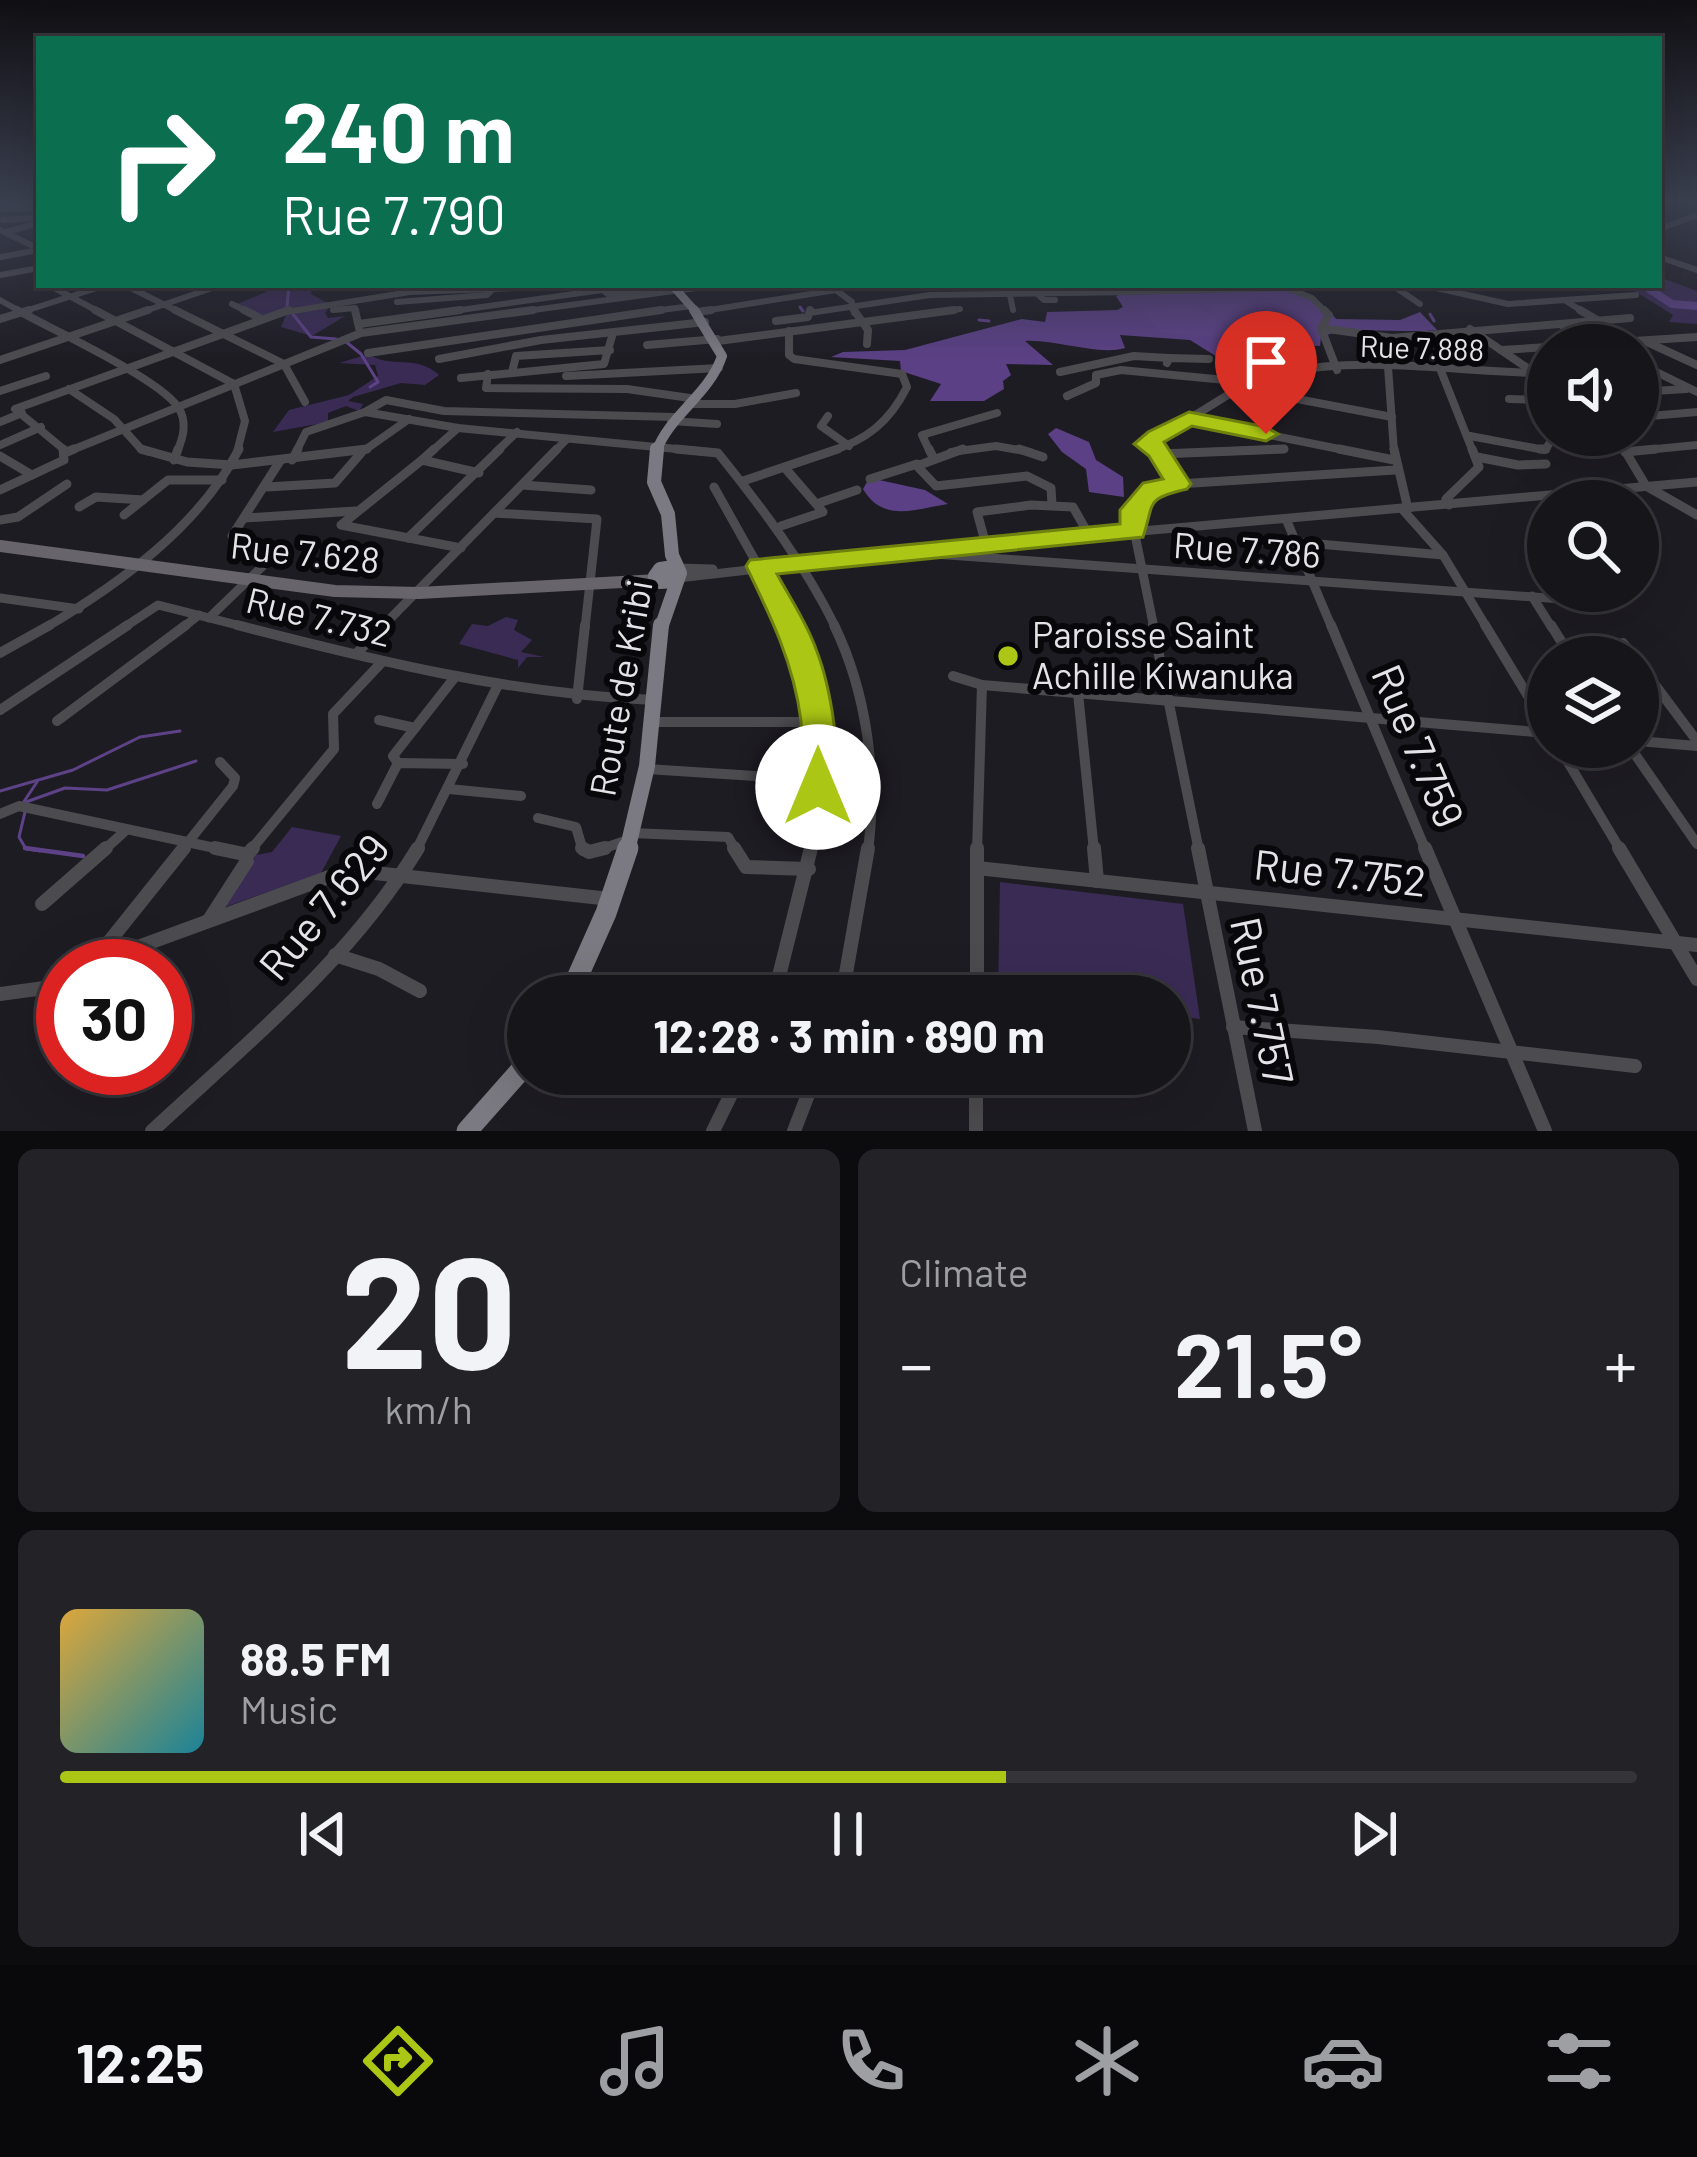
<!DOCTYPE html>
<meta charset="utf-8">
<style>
body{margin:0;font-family:Barlow,sans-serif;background:#232227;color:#f1f3f6;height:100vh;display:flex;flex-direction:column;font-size:45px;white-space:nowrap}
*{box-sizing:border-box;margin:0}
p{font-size:39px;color:#9e9fa2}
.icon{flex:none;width:66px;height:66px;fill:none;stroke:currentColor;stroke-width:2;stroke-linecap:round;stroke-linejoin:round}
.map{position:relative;height:1131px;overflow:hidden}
.sheet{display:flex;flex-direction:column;gap:18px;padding:18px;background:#0c0c0e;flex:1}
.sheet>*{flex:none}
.hud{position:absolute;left:36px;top:36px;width:1626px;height:252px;border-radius:0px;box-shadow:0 12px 48px #0002,0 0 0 3px #353439;background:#0b6e4f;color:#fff;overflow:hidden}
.tools{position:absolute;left:1527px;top:324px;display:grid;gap:24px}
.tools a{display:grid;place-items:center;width:132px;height:132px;border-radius:50%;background:#16151a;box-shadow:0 12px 48px #0002,0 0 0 3px #353439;font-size:60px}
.speed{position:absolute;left:36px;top:939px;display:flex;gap:24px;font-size:60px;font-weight:700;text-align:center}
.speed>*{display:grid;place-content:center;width:156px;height:156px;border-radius:50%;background:#16151a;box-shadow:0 12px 48px #0002,0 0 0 3px #353439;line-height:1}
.speed .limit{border:18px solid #d22;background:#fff;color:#111}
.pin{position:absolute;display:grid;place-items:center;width:102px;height:102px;color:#fff;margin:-123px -51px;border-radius:50% 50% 50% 0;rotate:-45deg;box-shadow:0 0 12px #0007}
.pin .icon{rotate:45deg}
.me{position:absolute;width:132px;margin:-66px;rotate:0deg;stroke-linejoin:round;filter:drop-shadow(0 0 9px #0008)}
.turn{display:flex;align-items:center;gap:42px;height:252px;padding:0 48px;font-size:54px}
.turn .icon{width:156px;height:156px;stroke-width:2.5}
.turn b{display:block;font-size:84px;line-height:102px}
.big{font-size:90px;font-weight:700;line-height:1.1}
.sheet .widget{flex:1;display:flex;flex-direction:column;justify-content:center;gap:18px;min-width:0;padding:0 42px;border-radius:18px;background:#232227}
.sheet .dial{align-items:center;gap:0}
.dial b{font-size:156px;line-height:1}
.song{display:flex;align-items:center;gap:36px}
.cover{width:144px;height:144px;border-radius:18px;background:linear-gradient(135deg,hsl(40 70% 55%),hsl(190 70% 35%))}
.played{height:12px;border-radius:6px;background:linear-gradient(90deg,#abc615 60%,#353439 60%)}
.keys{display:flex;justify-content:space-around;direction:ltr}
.heat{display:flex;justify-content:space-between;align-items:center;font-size:66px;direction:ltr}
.sheet .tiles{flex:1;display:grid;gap:18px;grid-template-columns:1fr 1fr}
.widget:last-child{grid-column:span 2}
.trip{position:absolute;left:507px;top:975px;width:684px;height:120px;border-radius:60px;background:#16151a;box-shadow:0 12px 48px #0002,0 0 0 3px #353439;font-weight:700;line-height:120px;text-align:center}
.tabs{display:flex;height:192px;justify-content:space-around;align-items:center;background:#09080a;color:#9e9fa2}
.tabs .icon{width:84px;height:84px}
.tabs .active{color:#abc615}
.tabs b{font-size:54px;color:#f1f3f6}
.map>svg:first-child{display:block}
.green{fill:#3a2b55}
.forest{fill:#5b4085}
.water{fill:#5d4287}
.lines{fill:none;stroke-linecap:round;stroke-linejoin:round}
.stream-far1{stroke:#5d4287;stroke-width:3}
.stream{stroke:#5d4287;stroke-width:4.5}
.river{stroke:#5d4287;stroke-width:8}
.street-far4{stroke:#4c4b4f;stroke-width:6}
.street-far3{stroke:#4c4b4f;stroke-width:8}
.street-far2{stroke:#4c4b4f;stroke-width:9}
.street-far1{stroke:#4c4b4f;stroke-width:10}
.street{stroke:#4c4b4f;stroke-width:14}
.secondary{stroke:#67656b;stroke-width:12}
.primary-far4{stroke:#7b7981;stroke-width:8}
.primary-far3{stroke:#7b7981;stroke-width:10}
.primary-far2{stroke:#7b7981;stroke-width:14}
.primary-far1{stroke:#7b7981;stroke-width:16}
.primary{stroke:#7b7981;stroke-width:21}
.route{fill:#abc615;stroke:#6f810e;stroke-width:3}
.poi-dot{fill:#abc615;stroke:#08070a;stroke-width:4.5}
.labels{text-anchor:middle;stroke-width:12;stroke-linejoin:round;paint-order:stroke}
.far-street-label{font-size:30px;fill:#e5e3e8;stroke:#08070a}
.street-label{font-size:36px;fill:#e5e3e8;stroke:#08070a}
.poi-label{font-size:36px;fill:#e5e3e8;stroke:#08070a;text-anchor:start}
.near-street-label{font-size:42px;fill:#e5e3e8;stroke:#08070a}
</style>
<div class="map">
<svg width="1697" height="1131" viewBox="0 0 1697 1131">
<rect width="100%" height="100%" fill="#1e1c23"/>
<g class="green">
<polygon points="1659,277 1697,291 1697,324 1669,322 1673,315 1625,285 1659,285"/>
<polygon points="264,285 313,285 311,294 331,305 325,313 328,318 345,316 312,336 281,327 286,315 264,316 237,304 266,292"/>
<path d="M 369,354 C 389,369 417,354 439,375 L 425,385 L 401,383 L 353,397 L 348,401 L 363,404 L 359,411 L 346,406 L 328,413 L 328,422 L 273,432 L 289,410 L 349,395 L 378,376 L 375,365 L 339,363 Z"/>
<polygon points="506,617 518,620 514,630 532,640 521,652 544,657 527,657 518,668 518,660 459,644 472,624 488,626"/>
<polygon points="292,827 341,836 321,873 222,908 256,855 272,852"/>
<polygon points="1000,882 1183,904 1200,1019 1170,1015 1170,996 998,993"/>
</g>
<g class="forest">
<path d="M 1279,289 C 1301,293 1322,300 1336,319 L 1400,320 L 1420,312 L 1437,330 C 1404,334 1347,325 1321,337 L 1320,346 L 1295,345 L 1284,351 L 1284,358 L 1219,358 L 1190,340 L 1120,335 L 1125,348 C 1097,356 1056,339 1025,341 L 1053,365 L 1006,364 L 1011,375 L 1003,381 L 1004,389 L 984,401 L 930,401 L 941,384 L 901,371 L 900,361 L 831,357 L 843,352 L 905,350 L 1022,319 L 1045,322 L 1047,312 L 1117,310 L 1123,307 L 1116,296 L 1119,295 Z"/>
<polygon points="1056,428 1089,442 1096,460 1123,477 1124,497 1089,492 1086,469 1062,452 1048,434"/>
<path d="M 879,480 L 925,490 L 948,504 C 915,509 883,523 863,489 L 867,482 Z"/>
</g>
<g class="water">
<polygon points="1248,303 1296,331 1240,336 1205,305"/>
<polygon points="1193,305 1217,317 1230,338 1160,333 1139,307"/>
</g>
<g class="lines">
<g class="stream-far1">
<polyline points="1583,285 1595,285"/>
<polyline points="1558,286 1568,285"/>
<polyline points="287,307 289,285"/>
<polyline points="800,307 803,311"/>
<polyline points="292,313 311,337 336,339"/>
<polyline points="1430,314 1434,321"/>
<polyline points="979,320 989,321"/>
<polyline points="345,341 361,354 378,382 370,387"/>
<polyline points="0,791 73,770 140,737 180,731"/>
<polyline points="26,802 65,788 107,790 196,761"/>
<polyline points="23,803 37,782"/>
<polyline points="25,812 19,837 26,849 40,851"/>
</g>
<polyline class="stream" points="25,848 83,856"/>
<polyline class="river" points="1643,285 1672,304 1697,306"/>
<g class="street-far4">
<polyline points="1659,202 1664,203"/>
<polyline points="0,209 39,208"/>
<polyline points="0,220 39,218"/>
<polyline points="1659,229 1697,215"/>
<polyline points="0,230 39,249"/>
<polyline points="6,232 39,223"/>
<polyline points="0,257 39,250"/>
<polyline points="1659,257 1697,270"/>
<polyline points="0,275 39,268"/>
<polyline points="49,285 101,313"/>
<polyline points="125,285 181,313"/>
<polyline points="1392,285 1420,304"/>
<polyline points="1423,285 1508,304 1636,295"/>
<polyline points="1032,289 1044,300 1055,300"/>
<polyline points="1009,290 1013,310"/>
<polyline points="1133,292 1287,288 1312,298 1327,313"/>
<polyline points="0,300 23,313"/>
<polyline points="1566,301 1585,313"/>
<polyline points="397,302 487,295 493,289"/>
<polyline points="232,304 250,313"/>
<polyline points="333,310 355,308 356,313"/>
<polyline points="697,312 836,290 852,302 854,313"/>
<polyline points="19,313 106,285"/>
<polyline points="139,313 221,285"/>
<polyline points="280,313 410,292 595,285 608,294 674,287"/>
<polyline points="439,313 602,290"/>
<polyline points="511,313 718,285"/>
<polyline points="637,313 692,306"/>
<polyline points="809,313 930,295 1133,292 1134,285"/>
<polyline points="931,313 960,309"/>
</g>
<g class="street-far3">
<path d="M 17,310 C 53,330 158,378 178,407 C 188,422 183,438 177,452"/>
<polyline points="95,310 234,384 245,421 237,452"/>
<polyline points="175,310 284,364 305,402"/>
<polyline points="244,310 260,318"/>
<polyline points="355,310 359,328"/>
<polyline points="854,310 868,330 867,344"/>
<polyline points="1324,310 1329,315 1321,328 1337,370"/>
<polyline points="1580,310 1597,320"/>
<polyline points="697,312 711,310"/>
<polyline points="0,319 29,310"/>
<polyline points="776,321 808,317 810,310"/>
<polyline points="359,324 460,310"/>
<polyline points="1563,326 1596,343"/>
<polyline points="1321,328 1392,338 1630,318"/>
<polyline points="1470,329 1548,382"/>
<path d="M 789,331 L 789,355 L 794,359 L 902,374 L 907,387 C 889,423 866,440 829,452"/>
<polyline points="1392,338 1387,352 1394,452"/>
<polyline points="718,341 954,310"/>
<polyline points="1647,342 1697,365"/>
<polyline points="647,345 717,339"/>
<polyline points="1571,345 1697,337"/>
<polyline points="1501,350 1548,347"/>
<polyline points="368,353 661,310"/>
<polyline points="439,359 541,340 705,322"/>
<polyline points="0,360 148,310"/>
<polyline points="1167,363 1169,358 1209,359"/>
<polyline points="1638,363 1697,392"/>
<polyline points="1441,371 1473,452"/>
<polyline points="512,372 516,356 610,350"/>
<polyline points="1060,372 1134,356 1169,358"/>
<polyline points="488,374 486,388 627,389 690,398"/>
<polyline points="566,376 719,368"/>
<polyline points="461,378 604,364 613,333"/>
<polyline points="1239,388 1189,419 1354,452"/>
<polyline points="69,389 114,419 142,450 149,452"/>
<polyline points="0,391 46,376"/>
<polyline points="1638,392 1686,389"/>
<polyline points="1067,396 1096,383 1096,375 1121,370 1246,382"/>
<polyline points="1509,399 1548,400"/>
<polyline points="688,404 735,404 796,393"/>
<polyline points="365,412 386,400 444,411 674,417"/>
<polyline points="828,416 821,426 849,446"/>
<path d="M 1392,417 L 1239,388 C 1326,346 1453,374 1548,373"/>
<polyline points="1638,417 1697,412"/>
<polyline points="671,421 717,424"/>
<polyline points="0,422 22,413"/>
<polyline points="1615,435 1625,452"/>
<polyline points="1470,436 1545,450 1555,435"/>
<polyline points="0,445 41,427"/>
<polyline points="67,452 361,333 533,310"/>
<polyline points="67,452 15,409 289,310"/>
<polyline points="296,452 306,432 365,412 458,428 708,452"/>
<polyline points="362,452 409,419"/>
<polyline points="431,452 458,428"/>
<polyline points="496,452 517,432"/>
<polyline points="554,452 567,439"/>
<polyline points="930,452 922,435 997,413"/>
<polyline points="951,452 996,446 1030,452"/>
<polyline points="1158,452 1146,444 1189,419"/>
<polyline points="1210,452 1284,449"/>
<polyline points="1625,452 1697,445"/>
</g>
<g class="street-far2">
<polyline points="141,449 187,462 232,465 367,449"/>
<polyline points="434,449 422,460 479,473"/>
<path d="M 676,449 L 718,453 C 763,509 804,563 836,628"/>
<polyline points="929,449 934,459"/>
<polyline points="963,449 917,466 936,486 1027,476 1051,488 1052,505"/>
<polyline points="1019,449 1043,457"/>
<polyline points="1339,449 1394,460"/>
<polyline points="1394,449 1408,509"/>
<polyline points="1540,449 1546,449"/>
<polyline points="1624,449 1646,486 1697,515"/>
<polyline points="67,452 74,449"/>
<polyline points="1625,452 1656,449"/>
<polyline points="1160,454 1284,449"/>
<polyline points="0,456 32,475"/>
<polyline points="1477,457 1518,465 1546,464"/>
<polyline points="174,460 178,449"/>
<polyline points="292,460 298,449"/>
<polyline points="422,460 341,525 461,548"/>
<polyline points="870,479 917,464"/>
<polyline points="743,481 838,449"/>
<polyline points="1178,484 1395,470"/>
<polyline points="522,485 591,490"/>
<polyline points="267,487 335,483 361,453"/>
<polyline points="714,487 793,628"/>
<polyline points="0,490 64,460 63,449"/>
<polyline points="819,503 857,490"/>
<polyline points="1449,505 1446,499 1479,467 1472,449"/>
<polyline points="79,507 96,497 143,500"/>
<polyline points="1403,510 1443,555 1487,628"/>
<polyline points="494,513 597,519 585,628"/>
<polyline points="124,515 168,480 222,480"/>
<polyline points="245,518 355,511"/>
<polyline points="1286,519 1332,628"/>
<polyline points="0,520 18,517 67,484"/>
<polyline points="781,526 823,512 785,468"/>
<polyline points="408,538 500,449"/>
<polyline points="1254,541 1297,545"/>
<polyline points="1296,542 1443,555"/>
<polyline points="986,545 977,512 1031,505 1073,507 1089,535"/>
<polyline points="934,554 1575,600"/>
<polyline points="677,568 713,569"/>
<polyline points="678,578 915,551 1697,482"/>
<polyline points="1532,596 1552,628"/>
<polyline points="0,598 79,609"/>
<polyline points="209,618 269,560 267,554 232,536 280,461"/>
<path d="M 45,628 C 119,584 199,527 239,449"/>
<polyline points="123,628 158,605 249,628"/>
<polyline points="182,628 199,615"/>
<polyline points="381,628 557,449"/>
<polyline points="1154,628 1131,515 1152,488 1178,484 1154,449"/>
</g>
<g class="street-far1">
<path d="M 237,625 C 376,661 511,694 654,700"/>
<path d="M 791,625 C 820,700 822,772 811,851"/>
<path d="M 834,625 C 867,693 878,776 868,851"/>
<polyline points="1153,625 1199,851"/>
<polyline points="1331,625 1426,851"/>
<polyline points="1485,625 1548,729"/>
<polyline points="1551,625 1571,657"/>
<polyline points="1623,643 1634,657"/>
<polyline points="0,653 50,625"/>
<polyline points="356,654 384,625"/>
<polyline points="1638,662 1697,741"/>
<polyline points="953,676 982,685 1548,733"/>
<polyline points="1078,693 1094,851"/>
<polyline points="577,699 585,625"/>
<polyline points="0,710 128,625"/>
<polyline points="379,720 415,728"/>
<polyline points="57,721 186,625"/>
<polyline points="653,722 817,722"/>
<polyline points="1638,741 1697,746"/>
<polyline points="1559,747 1621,851"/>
<polyline points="1630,747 1697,844"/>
<polyline points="398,763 393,756 455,677"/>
<polyline points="647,769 755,776 818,787"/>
<polyline points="449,789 521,796"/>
<polyline points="377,804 398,763 463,764"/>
<polyline points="0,814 19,806 229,851"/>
<polyline points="538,818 576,827 583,851"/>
<polyline points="631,833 728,837 736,851"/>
<polyline points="103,851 125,831"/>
<polyline points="181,851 233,786 235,778 220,762"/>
<polyline points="250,851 334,749 333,714 383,661"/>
<polyline points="416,851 497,687"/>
<polyline points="596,851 628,840"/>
<polyline points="977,851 982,685"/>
</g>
<g class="street">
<polyline points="582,848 589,852 605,848"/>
<polyline points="734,848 746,867 809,869"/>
<polyline points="977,848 977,996"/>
<polyline points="1094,848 1097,881"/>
<polyline points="1198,848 1255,1131"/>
<polyline points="1425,848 1545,1131"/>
<polyline points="1619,848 1697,979"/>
<polyline points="246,856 253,848"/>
<polyline points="977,868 1697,945"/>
<polyline points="42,904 106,848"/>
<polyline points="209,920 247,861 244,854 215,848"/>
<polyline points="335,955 379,969 420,991"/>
<polyline points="96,958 184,848"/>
<polyline points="86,966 348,870 610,899"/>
<polyline points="0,994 44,988 63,978"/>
<polyline points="774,996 811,848"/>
<polyline points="842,996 868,848"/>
<polyline points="1233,1027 1378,1037 1635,1066"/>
<polyline points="976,1074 976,1131"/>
<path d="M 152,1131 C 247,1043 350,960 418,848"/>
<polyline points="713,1131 741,1074"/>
<polyline points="794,1131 816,1074"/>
</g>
<polyline class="secondary" points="0,546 335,591 419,593 658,580"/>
<polyline class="primary-far4" points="672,285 697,313"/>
<path class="primary-far3" d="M 656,452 C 670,414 709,395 722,356 L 694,310"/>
<g class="primary-far2">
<polyline points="657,449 654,482 668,514 672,555 680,573 661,628"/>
<polyline points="674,567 660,569 655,576 660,582 676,581"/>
</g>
<polyline class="primary-far1" points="627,851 647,766 661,625"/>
<g class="primary">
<polyline points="569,996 606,913 628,848"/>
<polyline points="467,1131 528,1062"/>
</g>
</g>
<linearGradient id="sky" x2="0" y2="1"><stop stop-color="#100f13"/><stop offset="0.56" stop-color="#3b4050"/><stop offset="1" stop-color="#3b4050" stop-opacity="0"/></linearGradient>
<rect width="1697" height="360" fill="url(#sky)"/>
<path class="route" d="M 1189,412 L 1266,427 L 1278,434 L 1266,441 L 1192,426 L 1164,442 L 1191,484 L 1187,489 C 1144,499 1155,502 1143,537 L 777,574 C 790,598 807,623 816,649 C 829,682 846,765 830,797 L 818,801 L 805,797 C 794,774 803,745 801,721 C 794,664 771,617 746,566 L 750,560 L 1120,524 L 1120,510 L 1143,483 L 1163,479 L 1149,456 L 1134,444 L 1148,432 Z"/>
<circle class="poi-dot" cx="1008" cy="656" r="12"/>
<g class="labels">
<g class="far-street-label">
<text transform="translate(1422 349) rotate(2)" y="10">Rue 7.888</text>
</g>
<g class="street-label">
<text transform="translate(1247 550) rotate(4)" y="13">Rue 7.786</text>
<text transform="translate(305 553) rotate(6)" y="13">Rue 7.628</text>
<text transform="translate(319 617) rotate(14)" y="13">Rue 7.732</text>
<text transform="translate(621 688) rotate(-80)" y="13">Route de Kribi</text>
</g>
<g class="poi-label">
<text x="1032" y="648">Paroisse Saint<tspan x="1032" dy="41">Achille Kiwanuka</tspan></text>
</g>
<g class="near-street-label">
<text transform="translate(1418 746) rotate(67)" y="15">Rue 7.759</text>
<text transform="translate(1340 873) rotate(6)" y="15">Rue 7.752</text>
<text transform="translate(324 907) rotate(-50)" y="15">Rue 7.629</text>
<text transform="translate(1262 1001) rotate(78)" y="15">Rue 7.757</text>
</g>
</g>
</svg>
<div class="tools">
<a><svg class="icon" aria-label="sound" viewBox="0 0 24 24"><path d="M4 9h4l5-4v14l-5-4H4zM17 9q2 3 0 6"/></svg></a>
<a><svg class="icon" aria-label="search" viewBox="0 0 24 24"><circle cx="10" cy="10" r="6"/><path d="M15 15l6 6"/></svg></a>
<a><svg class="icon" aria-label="layers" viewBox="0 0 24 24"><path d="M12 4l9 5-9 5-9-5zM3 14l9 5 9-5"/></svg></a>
</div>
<div class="speed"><div class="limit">30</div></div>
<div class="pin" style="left:1266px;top:434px;background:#d93025"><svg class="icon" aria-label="arrive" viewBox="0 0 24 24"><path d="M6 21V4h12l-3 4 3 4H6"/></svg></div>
<svg class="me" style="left:818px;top:787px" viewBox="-20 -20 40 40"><circle r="19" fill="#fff"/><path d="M0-13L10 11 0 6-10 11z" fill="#abc615"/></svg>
<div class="trip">12:28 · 3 min · 890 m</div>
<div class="hud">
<div class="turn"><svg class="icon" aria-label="right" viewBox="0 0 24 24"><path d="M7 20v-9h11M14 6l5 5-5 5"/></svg><div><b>240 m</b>Rue 7.790</div></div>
</div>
</div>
<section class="sheet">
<div class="tiles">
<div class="widget dial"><b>20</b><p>km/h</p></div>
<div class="widget"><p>Climate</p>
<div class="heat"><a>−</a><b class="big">21.5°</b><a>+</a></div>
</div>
<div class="widget">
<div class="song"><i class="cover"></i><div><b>88.5 FM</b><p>Music</p></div></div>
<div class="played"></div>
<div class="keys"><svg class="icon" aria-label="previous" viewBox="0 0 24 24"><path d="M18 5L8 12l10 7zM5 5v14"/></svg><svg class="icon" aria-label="pause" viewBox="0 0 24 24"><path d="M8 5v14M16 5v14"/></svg><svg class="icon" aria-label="next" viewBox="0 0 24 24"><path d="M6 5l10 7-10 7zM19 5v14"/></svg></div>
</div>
</div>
</section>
<nav class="tabs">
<b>12:25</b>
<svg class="icon active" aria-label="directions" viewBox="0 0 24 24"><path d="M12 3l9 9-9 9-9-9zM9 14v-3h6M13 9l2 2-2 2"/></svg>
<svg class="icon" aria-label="music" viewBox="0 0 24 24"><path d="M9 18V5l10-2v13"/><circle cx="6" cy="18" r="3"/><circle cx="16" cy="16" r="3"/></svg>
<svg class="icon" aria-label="phone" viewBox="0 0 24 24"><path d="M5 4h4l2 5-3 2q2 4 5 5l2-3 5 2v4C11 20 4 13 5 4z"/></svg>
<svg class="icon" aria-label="climate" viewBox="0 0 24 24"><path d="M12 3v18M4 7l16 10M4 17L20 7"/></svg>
<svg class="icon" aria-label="car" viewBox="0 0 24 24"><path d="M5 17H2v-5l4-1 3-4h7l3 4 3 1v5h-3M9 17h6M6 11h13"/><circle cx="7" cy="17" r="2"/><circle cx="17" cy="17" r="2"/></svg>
<svg class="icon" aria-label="filters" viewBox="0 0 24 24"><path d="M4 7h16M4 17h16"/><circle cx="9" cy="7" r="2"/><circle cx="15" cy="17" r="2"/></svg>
</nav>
